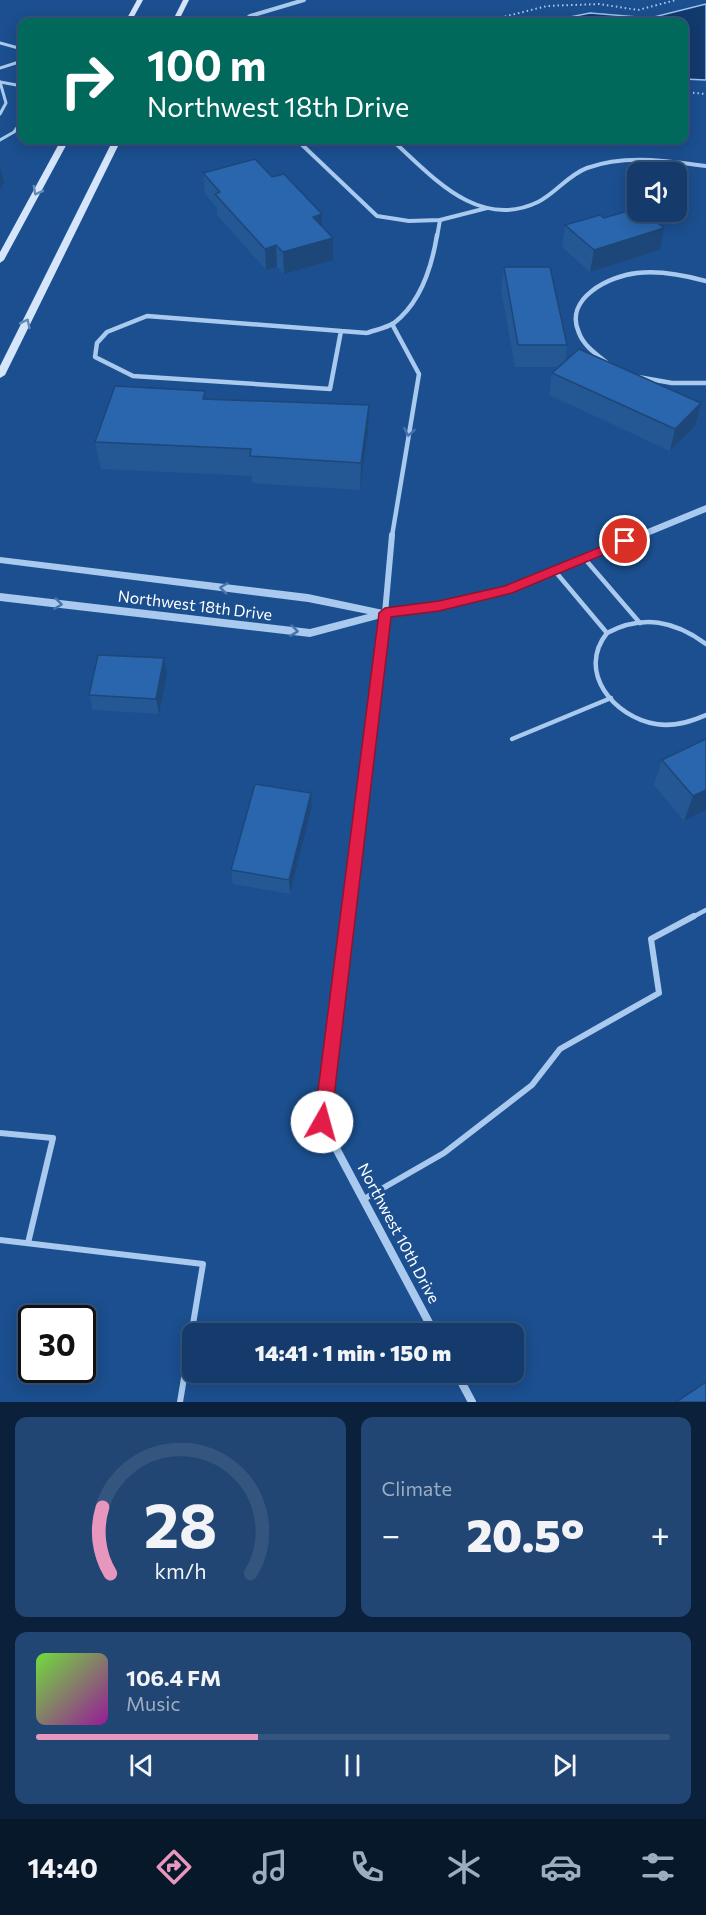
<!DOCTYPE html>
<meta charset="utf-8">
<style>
body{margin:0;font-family:Commissioner,sans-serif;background:#214673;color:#f1f3f6;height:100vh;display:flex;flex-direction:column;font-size:22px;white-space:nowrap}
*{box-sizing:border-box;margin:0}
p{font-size:20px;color:#9dadc1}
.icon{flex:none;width:33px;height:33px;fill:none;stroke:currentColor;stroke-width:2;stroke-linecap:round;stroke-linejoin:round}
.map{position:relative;height:1402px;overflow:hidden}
.sheet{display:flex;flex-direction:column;gap:15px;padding:15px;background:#0b203b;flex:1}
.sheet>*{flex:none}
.guide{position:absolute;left:18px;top:18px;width:670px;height:126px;border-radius:12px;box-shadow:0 3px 15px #0003,0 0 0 2px #33557e;background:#00695c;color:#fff;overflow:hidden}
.fabs{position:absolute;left:627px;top:162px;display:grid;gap:12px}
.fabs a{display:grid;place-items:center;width:60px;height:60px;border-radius:12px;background:#143b6b;box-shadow:0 3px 15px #0003,0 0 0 2px #33557e;font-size:30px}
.speed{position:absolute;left:18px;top:1305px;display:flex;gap:12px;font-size:30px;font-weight:700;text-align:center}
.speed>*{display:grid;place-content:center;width:78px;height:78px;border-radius:50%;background:#143b6b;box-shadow:0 3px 15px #0003,0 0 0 2px #33557e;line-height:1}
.speed .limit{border:3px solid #111;border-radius:9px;background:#fff;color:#111}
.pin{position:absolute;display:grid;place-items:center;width:51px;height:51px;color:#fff;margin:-26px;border:3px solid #fff;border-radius:50%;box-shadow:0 2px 6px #0007}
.me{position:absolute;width:66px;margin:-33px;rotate:7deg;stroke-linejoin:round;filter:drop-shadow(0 0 4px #0008)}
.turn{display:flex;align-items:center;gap:21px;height:126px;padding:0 30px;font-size:27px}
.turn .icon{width:78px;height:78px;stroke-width:2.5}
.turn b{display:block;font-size:42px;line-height:51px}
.big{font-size:45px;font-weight:800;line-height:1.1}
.sheet .tile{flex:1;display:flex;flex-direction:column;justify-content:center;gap:9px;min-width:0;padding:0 21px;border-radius:12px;background:#214673}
.sheet .dial{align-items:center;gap:0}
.dial svg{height:156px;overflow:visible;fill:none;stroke:#33557e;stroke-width:7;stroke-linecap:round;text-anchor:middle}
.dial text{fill:#f1f3f6;stroke:none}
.song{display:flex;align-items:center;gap:18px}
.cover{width:72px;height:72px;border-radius:9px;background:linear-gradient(135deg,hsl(100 70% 55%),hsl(300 70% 35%))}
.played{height:6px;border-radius:3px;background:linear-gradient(90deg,#e797bd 35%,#33557e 35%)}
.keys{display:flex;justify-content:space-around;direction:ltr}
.heat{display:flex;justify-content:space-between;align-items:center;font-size:33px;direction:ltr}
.sheet .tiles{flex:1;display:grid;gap:15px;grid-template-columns:1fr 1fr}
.tile:last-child{grid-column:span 2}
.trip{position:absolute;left:182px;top:1323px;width:342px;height:60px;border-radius:12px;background:#143b6b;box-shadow:0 3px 15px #0003,0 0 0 2px #33557e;font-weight:800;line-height:60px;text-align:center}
.tabs{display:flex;height:96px;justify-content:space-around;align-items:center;background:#08182b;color:#9dadc1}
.tabs .icon{width:42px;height:42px}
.tabs .current{color:#e797bd}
.tabs b{font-size:27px;color:#f1f3f6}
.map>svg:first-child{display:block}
.water{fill:#123a6d;stroke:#9cc4f0;stroke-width:1.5}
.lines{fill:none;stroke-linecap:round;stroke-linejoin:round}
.path{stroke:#a9c9ee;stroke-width:2;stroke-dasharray:1.5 3;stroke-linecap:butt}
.service-far2{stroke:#a9c9ee;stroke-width:3}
.service-far1{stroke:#a9c9ee;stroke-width:4.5}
.service{stroke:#a9c9ee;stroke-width:6}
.minor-far3{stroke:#a9c9ee;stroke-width:4}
.minor-far2{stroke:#a9c9ee;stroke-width:4.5}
.minor-far1{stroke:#a9c9ee;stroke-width:6}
.minor{stroke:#a9c9ee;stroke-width:8}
.tertiary{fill:#a9c9ee;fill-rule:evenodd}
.secondary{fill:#d6e6fa;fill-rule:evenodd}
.wall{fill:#245895}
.shaded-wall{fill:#1d4779}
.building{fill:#2a66ad;stroke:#1d4779;stroke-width:1.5}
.oneway{stroke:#668bba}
.oneway2{stroke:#4674ac}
.route{fill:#e11d48;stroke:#92132f;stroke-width:1.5}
.labels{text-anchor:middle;stroke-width:6;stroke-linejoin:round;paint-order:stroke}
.street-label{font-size:16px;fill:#fff;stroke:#1b4f8f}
</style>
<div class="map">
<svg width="706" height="1402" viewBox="0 0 706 1402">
<rect width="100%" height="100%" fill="#1b4f8f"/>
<polygon class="water" points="706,4 706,80 684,79 684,22 545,22 590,13 650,18"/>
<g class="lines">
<g class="path">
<polyline points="483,22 547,6 599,4 638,10 676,0"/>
<polyline points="684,92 706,94"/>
</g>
<g class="service-far2">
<polyline points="0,43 22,49"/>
<polyline points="0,68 22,61"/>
<polyline points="0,82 6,103 0,114"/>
<polyline points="0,82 22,86"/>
<polyline points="0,140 14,132 22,121"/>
</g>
<g class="service-far1">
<polyline points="584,558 640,623"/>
<polyline points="554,570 607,633"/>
<path d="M 706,644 C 675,621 643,614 607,633 C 576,672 614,717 656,724 C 674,727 690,722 706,715"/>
<polyline points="512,739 611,698"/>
<polyline points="691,918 706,910"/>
</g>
<g class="service">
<polyline points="0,1133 53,1138 28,1243"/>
<polyline points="364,1199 444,1153 532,1085 560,1049 659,993 651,939 694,916"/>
<polyline points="0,1240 203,1264 180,1402"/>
</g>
<g class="minor-far3">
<polyline points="242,22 250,16 304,0"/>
<polyline points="297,140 377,216 409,221 440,220 487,208"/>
<path d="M 392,140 C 432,176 478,231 538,202 C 556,193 568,175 587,168 C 626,154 666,161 706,166"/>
<polyline points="437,237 440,220"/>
</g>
<g class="minor-far2">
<path d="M 341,331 L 330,389 L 133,376 L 95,357 L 97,343 L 107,332 L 147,316 L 367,333 C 375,330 386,328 394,323 C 420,303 432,266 437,235"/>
<path d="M 607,363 C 596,354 584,346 579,333 C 563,298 610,276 637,273 C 660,270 684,275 706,281"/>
<polyline points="638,377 672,383 706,383"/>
<polyline points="392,536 419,374 392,324"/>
</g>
<polyline class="minor-far1" points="347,918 385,613 392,535"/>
<g class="minor">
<polyline points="347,916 322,1122 435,1334"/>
<polyline points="456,1372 472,1402"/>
</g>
<polygon class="tertiary" points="706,505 706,512 511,592 439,610 385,617 310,637 0,601 0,593 310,629 368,614 308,602 0,563 0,557 308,594 383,610 439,602 506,587"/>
<g class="secondary">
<polygon points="137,0 143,0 131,22 125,22"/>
<polygon points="183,0 189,0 178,22 172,22"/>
<polygon points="61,140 69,140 4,260 0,263 0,252"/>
<polygon points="113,140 121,140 5,375 0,378 0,366"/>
</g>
</g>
<g class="wall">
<polygon points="203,173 272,177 322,214 323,227 333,238 333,260 284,274 277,267 266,270 217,215 217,208 205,194"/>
<polygon points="604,218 660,250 590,272 562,247 565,225"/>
<polygon points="504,267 567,345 565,362 695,426 670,451 549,395 552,373 559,367 515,367 501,289"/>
<polygon points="206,399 368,432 360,490 252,483 252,476 101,469 95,442"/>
<polygon points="164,658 167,674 159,714 93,710 89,695"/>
<polygon points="706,739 706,810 684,821 654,785 662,760"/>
<polygon points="311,793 312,807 290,894 233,884 231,870"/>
</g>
<g class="shaded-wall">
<polygon points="0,166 4,183 0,189"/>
<polygon points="322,214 323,236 313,217"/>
<polygon points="664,228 660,250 590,272 594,250"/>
<polygon points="333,238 333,260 284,274 283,252"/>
<polygon points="276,245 277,267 266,270 265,249"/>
<polygon points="701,403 695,426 670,451 675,429"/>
<polygon points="369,405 368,432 360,490 361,463"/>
<polygon points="164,658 167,674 159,714 156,699"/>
<polygon points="706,790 706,810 684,821 693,796"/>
<polygon points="311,793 312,807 290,894 289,880"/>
</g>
<g class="building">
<polygon points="255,159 272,177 284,174 322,214 313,217 333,238 283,252 276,245 265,249 215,194 220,192 203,173"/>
<polygon points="638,208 638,212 644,212 664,228 594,250 565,225 600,215 604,218"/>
<polygon points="504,267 550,267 567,345 518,345"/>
<polygon points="579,349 701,403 675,429 552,373"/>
<polygon points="115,386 205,391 203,399 369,405 361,463 250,456 251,449 95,442"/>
<polygon points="98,655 164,658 156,699 89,695"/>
<polygon points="706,739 706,790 693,796 662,760"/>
<polygon points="255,784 311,793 289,880 231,870"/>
<polygon points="706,1382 706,1402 676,1402"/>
</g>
<defs><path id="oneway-chevron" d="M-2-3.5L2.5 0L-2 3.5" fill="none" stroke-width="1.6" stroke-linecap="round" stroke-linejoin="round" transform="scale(1.5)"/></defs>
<g class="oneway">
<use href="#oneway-chevron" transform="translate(37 191) rotate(118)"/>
<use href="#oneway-chevron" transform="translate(26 323) rotate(-64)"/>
</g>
<g class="oneway2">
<use href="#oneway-chevron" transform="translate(409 432) rotate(100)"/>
<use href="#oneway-chevron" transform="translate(224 588) rotate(-173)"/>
<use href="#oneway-chevron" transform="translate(58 604) rotate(7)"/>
<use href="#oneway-chevron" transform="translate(294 631) rotate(7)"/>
</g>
<polygon class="route" points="625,537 631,541 629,544 512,593 439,611 391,617 331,1122 328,1128 322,1130 316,1128 314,1122 379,613 385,608 439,601 505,586"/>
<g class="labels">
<g class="street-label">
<text transform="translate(195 605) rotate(7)" y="6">Northwest 18th Drive</text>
<text transform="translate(399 1233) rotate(62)" y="6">Northwest 10th Drive</text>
</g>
</g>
</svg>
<div class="fabs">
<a><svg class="icon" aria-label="sound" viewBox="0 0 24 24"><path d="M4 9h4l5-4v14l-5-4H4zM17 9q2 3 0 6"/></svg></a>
</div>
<div class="speed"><div class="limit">30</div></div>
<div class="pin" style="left:625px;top:541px;background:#d93025"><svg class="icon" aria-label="arrive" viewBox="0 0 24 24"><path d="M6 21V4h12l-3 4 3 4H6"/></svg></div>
<svg class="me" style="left:322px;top:1122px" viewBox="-20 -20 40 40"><circle r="19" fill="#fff"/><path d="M0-13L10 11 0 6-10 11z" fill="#e11d48"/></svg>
<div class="trip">14:41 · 1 min · 150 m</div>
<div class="guide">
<div class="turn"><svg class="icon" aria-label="right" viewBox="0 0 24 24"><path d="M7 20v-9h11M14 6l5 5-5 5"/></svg><div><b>100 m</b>Northwest 18th Drive</div></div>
</div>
</div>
<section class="sheet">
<div class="tiles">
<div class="tile dial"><svg viewBox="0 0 100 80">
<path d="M14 69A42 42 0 1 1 86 69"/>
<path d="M14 69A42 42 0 0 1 10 35" stroke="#e797bd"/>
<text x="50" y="56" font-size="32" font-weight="700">28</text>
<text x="50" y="72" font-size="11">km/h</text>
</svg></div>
<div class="tile"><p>Climate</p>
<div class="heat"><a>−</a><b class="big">20.5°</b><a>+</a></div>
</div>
<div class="tile">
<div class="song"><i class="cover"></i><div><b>106.4 FM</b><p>Music</p></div></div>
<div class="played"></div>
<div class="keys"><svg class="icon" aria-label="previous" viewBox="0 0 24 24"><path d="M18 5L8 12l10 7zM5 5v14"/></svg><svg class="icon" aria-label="pause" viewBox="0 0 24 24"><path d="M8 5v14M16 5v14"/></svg><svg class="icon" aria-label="next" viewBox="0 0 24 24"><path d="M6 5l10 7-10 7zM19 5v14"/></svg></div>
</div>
</div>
</section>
<nav class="tabs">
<b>14:40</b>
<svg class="icon current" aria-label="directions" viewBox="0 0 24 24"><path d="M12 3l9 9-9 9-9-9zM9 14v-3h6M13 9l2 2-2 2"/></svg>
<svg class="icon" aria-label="music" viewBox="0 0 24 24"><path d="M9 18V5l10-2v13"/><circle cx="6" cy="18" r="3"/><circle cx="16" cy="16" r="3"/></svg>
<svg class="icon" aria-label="phone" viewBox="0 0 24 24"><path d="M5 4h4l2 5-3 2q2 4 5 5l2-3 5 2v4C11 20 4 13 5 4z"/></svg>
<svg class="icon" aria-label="climate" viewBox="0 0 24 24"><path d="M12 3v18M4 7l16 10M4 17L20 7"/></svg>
<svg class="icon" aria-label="car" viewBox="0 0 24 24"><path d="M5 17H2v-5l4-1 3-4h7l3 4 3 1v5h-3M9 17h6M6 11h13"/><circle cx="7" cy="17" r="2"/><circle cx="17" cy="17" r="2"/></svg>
<svg class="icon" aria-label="filters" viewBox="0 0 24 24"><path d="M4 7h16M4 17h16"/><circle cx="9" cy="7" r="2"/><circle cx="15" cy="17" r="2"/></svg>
</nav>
